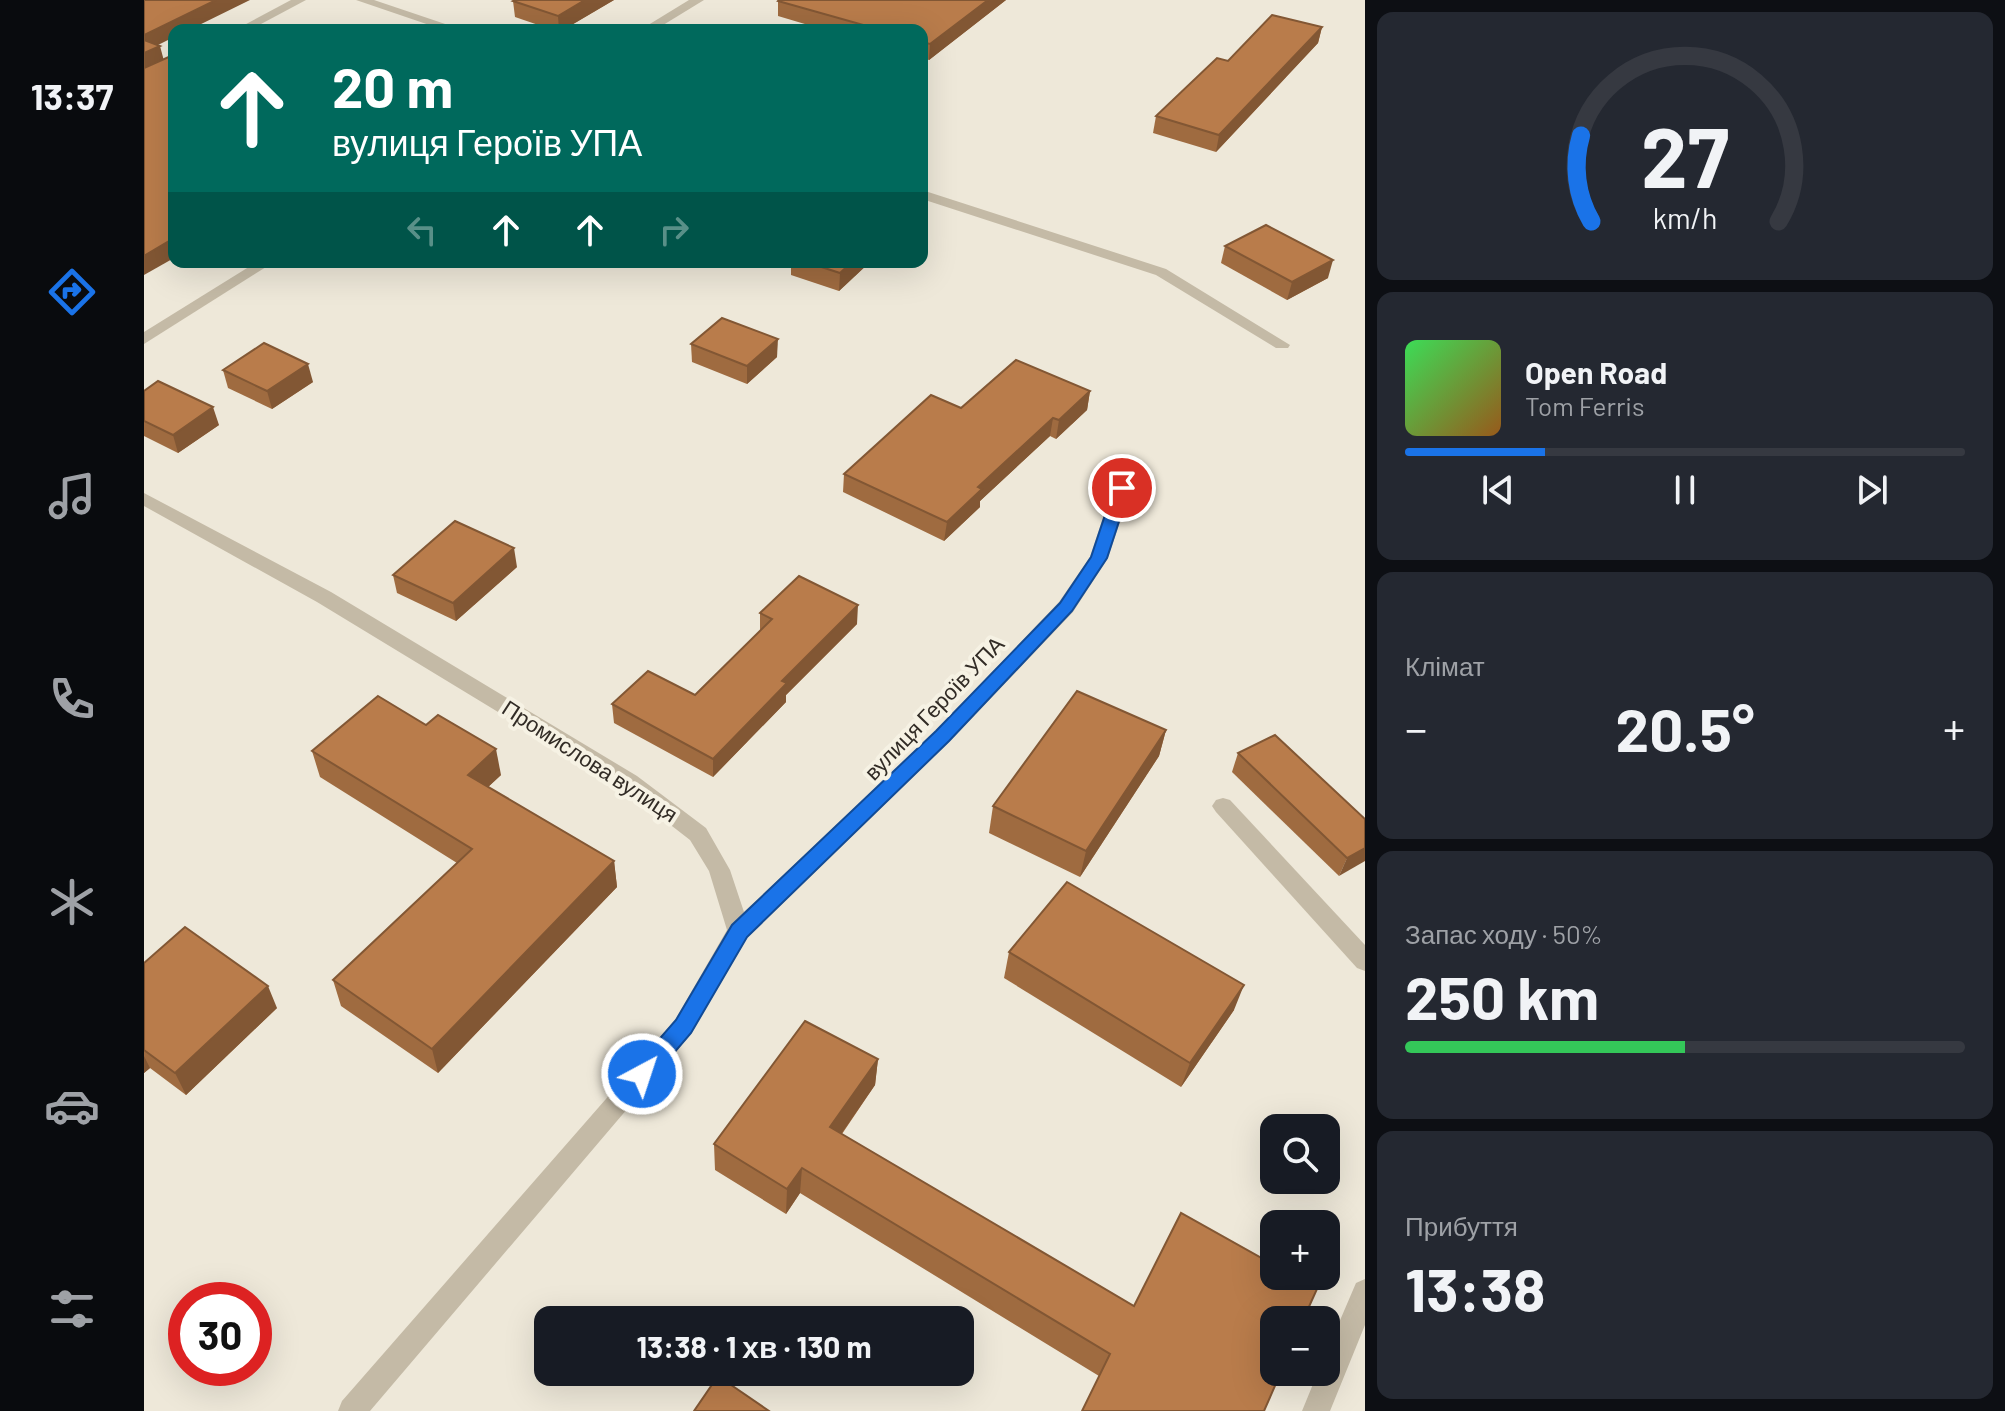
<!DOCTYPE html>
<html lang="uk">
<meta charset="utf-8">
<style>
body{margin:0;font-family:Barlow,sans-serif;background:#242831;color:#f1f3f6;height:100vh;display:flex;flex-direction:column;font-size:30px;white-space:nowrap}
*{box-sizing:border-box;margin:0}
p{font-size:26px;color:#9ea1a6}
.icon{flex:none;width:44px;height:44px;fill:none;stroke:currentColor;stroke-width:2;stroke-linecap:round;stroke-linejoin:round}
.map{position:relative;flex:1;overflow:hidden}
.drawer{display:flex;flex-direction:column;gap:12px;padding:12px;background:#0d0f14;width:640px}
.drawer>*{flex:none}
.hud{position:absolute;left:24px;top:24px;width:760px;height:244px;border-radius:16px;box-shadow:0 8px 32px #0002;background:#00695c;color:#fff;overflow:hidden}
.buttons{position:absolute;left:1116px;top:1114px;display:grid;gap:16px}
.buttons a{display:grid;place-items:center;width:80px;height:80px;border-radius:16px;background:#171b24;box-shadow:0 8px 32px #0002;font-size:40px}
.speed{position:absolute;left:24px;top:1282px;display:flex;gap:16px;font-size:40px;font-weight:700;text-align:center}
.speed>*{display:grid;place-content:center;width:104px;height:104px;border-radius:50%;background:#171b24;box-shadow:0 8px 32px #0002;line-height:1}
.speed .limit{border:12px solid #d22;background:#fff;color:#111}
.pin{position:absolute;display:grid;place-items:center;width:68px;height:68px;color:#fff;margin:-34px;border:4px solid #fff;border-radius:50%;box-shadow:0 2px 8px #0007}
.me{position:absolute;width:88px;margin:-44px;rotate:40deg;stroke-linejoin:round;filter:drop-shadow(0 0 6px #0008)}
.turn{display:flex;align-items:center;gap:28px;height:168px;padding:0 32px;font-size:36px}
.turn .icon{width:104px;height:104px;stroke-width:2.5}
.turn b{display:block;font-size:56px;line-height:68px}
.lanes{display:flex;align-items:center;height:76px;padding:0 32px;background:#0003;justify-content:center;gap:40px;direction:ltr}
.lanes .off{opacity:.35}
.big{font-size:60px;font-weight:700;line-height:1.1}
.drawer .tile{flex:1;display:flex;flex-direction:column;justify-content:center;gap:12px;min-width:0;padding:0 28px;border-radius:16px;background:#242831}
.drawer .dial{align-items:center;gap:0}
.dial svg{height:208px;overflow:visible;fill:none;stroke:#363941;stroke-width:7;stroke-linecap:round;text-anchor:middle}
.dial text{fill:#f1f3f6;stroke:none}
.song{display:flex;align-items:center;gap:24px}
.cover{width:96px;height:96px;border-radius:12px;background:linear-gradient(135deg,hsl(130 70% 55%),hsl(30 70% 35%))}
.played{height:8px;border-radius:4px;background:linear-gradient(90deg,#1a73e8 25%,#363941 25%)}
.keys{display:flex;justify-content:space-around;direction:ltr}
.heat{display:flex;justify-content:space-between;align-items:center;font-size:44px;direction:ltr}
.charge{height:12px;border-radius:6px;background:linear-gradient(90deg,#34c759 50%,#363941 0)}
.trip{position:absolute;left:390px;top:1306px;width:440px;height:80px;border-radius:16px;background:#171b24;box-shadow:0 8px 32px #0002;font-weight:700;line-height:80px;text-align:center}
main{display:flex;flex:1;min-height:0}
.dock{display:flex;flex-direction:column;width:144px;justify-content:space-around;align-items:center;background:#090b0e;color:#9ea1a6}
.dock .icon{width:56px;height:56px}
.dock .on{color:#1a73e8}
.dock b{font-size:36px;color:#f1f3f6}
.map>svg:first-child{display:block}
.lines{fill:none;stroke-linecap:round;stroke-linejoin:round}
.lane{fill:#c4baa6;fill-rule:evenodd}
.street{fill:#c4baa6;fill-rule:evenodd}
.wall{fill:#9f6b40}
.shaded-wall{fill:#825734}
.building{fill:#b97c4b;stroke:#825734;stroke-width:2}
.route{fill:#1a73e8;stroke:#114b97;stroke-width:2}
.labels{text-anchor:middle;stroke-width:8;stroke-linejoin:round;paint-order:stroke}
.street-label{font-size:22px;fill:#322c26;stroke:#f6f2e4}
</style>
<main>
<nav class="dock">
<b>13:37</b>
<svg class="icon on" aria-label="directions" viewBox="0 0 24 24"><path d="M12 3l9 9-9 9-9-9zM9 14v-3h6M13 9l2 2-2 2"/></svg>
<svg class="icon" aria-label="music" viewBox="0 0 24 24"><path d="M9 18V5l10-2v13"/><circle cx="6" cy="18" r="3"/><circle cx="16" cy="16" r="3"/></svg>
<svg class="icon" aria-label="phone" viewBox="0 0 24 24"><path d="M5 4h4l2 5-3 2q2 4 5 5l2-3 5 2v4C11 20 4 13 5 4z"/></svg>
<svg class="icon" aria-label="climate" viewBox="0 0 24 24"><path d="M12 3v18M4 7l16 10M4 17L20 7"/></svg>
<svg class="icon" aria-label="car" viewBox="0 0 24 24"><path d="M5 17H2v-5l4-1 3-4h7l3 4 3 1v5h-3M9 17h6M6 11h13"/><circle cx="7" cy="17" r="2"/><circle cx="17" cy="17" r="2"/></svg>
<svg class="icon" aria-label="filters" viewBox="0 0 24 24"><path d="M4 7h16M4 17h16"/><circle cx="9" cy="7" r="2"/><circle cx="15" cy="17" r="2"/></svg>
</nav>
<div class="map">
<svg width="1221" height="1411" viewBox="0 0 1221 1411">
<rect width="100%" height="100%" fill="#eee8d9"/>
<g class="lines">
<g class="lane">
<polygon points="1079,798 1086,800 1221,945 1221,971 1213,968 1072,812 1068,806 1072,800"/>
<polygon points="1221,1279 1221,1325 1186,1411 1158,1411 1174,1372 1182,1372 1182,1353 1212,1283"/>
</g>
<g class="street">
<polygon points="147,0 162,0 106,30 91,30"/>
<polygon points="212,0 230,0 319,30 300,30"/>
<polygon points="545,0 560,0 511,30 496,30"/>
<polygon points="778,190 1022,269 1146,345 1144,348 1132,348 1012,275 778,199"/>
<polygon points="113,262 130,262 0,344 0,332"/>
<polygon points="978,482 987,488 964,558 929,612 806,741 603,938 547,1034 226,1411 194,1411 198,1401 531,1020 583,930 565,871 546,840 479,788 173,602 0,506 0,493 187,592 493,776 562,828 586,870 600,912 792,731 915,602 946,557 969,488"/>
</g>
</g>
<g class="wall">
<polygon points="371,0 470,0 419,30 409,30 371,17 369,1"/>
<polygon points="635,0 862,0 785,60 778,58 778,30 681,30 634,16 634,1"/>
<polygon points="1178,27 1174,43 1072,152 1009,133 1012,116 1084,61"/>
<polygon points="1081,246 1184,278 1143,300 1077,263"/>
<polygon points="647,262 726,262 695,291 647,275"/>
<polygon points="547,344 633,357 603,384 548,362"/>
<polygon points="79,370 169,382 128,409 84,388"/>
<polygon points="0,391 75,425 34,453 0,436"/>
<polygon points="946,391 943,410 912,439 906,436 836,501 836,507 800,541 699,492 700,474 817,408"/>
<polygon points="373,567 312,621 253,593 249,575"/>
<polygon points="616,613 713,624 642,695 642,702 569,777 470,723 468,704 551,695 616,631"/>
<polygon points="1022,730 1015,756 936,877 845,833 849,806"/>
<polygon points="168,751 357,775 344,787 470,861 473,887 294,1073 197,1006 189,980 313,863 176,777"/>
<polygon points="1094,753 1221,819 1195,876 1088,772"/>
<polygon points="865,952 1090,1010 1037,1087 860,978"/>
<polygon points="0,963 133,1008 42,1095 6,1068 0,1073"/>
<polygon points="734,1059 731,1085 698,1134 990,1306 955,1376 656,1193 642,1214 571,1170 570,1144"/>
</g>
<g class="shaded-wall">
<polygon points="72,0 106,0 45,30 30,30 30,37 0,52 0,35"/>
<polygon points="441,0 470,0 419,30 415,30 414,16"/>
<polygon points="844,0 862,0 785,60 786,44"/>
<polygon points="1178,27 1174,43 1072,152 1075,135"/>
<polygon points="16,46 20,61 0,71 0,53"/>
<polygon points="30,238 30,258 0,275 0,256"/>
<polygon points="1189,260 1184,278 1143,300 1148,282"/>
<polygon points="708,262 726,262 695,291 696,273"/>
<polygon points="634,339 633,357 603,384 603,366"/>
<polygon points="164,364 169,382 128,409 123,391"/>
<polygon points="946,391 943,410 912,439 915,420"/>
<polygon points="69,407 75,425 34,453 29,435"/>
<polygon points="909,418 906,436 836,501 836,507 800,541 803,522 834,487"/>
<polygon points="370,548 373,567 312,621 309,603"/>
<polygon points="714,605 713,624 642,695 642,702 569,777 569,759 638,681"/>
<polygon points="1022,730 1015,756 936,877 942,851"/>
<polygon points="352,749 357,775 329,801 324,775"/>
<polygon points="1221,848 1221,861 1195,876 1203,858"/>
<polygon points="470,861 473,887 294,1073 288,1049"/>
<polygon points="1100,985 1090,1010 1037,1087 1046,1063"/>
<polygon points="124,986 133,1008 42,1095 31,1073"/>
<polygon points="0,1056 6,1068 0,1073"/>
<polygon points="734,1059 731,1085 684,1153 686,1127"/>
<polygon points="658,1168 656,1193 642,1214 643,1189"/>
</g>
<g class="building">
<polygon points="0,0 72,0 0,35"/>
<polygon points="371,0 441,0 414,16 369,1"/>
<polygon points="635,0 844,0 786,44 778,42 778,30 737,30 634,1"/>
<polygon points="1128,15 1178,27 1075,135 1012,116 1073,58 1084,61"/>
<polygon points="0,40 16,46 0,53"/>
<polygon points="29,51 30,51 30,238 0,256 0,68 27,56"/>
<polygon points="1122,225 1189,260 1148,282 1081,246"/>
<polygon points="662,262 708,262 696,273"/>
<polygon points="578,318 634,339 603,366 547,344"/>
<polygon points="120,343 164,364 123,391 79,370"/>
<polygon points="872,360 946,391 915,420 909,418 834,487 838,489 803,522 700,474 787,395 817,408"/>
<polygon points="14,381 69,407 29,435 0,421 0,391"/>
<polygon points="311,521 370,548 309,603 249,575"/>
<polygon points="655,576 714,605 638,681 643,683 569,759 468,704 504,671 551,695 628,619 616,613"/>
<polygon points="933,691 1022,730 942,851 849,806"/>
<polygon points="234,696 282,725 294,715 352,749 324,775 470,861 288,1049 189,980 328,849 168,751"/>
<polygon points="1131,735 1221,819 1221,848 1203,858 1094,753"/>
<polygon points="923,882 1100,985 1046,1063 865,952"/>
<polygon points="41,927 124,986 31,1073 0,1050 0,963"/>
<polygon points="661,1021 734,1059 686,1127 990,1306 1037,1213 1130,1265 1130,1276 1150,1276 1173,1289 1159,1320 1130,1320 1130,1372 1137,1372 1120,1411 938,1411 966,1354 658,1168 643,1189 570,1144"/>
<polygon points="574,1376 625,1411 550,1411"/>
</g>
<polygon class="route" points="978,483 986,488 963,558 928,611 805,741 603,937 547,1033 506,1081 498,1084 491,1081 487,1074 491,1067 532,1020 588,925 792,731 916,603 947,557 970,488"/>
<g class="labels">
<g class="street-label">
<text transform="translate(790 708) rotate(-46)" y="8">вулиця Героїв УПА</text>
<text transform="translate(446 761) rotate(33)" y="8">Промислова вулиця</text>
</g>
</g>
</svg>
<div class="buttons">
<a><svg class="icon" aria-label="search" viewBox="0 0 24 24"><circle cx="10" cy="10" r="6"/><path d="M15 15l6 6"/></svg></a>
<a>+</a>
<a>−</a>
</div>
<div class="speed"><div class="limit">30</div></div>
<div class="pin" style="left:978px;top:488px;background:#d93025"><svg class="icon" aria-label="arrive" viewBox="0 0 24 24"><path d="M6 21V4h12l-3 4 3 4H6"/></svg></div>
<svg class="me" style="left:498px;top:1074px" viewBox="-20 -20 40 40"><circle r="17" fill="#1a73e8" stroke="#fff" stroke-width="3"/><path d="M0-11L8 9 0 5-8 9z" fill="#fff"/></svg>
<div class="trip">13:38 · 1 хв · 130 m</div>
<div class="hud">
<div class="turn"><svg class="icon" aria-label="ahead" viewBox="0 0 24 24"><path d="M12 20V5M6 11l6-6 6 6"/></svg><div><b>20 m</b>вулиця Героїв УПА</div></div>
<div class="lanes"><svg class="icon off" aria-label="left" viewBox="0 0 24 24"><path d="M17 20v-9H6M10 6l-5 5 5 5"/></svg><svg class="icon" aria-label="ahead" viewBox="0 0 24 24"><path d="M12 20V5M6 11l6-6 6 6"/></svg><svg class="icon" aria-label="ahead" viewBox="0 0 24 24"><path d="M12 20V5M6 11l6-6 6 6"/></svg><svg class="icon off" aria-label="right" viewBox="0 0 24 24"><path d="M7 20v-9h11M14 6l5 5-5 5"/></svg></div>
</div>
</div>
<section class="drawer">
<div class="tile dial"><svg viewBox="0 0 100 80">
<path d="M14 69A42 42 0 1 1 86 69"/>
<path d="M14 69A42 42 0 0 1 10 36" stroke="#1a73e8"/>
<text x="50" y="56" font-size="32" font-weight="700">27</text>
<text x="50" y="72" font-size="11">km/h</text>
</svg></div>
<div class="tile">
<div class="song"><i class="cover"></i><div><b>Open Road</b><p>Tom Ferris</p></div></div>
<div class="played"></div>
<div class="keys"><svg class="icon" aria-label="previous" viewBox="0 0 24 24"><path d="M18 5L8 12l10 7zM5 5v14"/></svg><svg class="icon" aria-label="pause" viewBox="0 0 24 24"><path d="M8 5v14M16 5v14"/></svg><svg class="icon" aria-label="next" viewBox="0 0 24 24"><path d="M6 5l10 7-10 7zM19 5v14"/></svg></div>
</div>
<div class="tile"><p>Клімат</p>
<div class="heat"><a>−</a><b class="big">20.5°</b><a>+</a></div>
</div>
<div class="tile"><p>Запас ходу · 50%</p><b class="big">250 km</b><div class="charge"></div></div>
<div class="tile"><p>Прибуття</p><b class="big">13:38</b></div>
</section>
</main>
